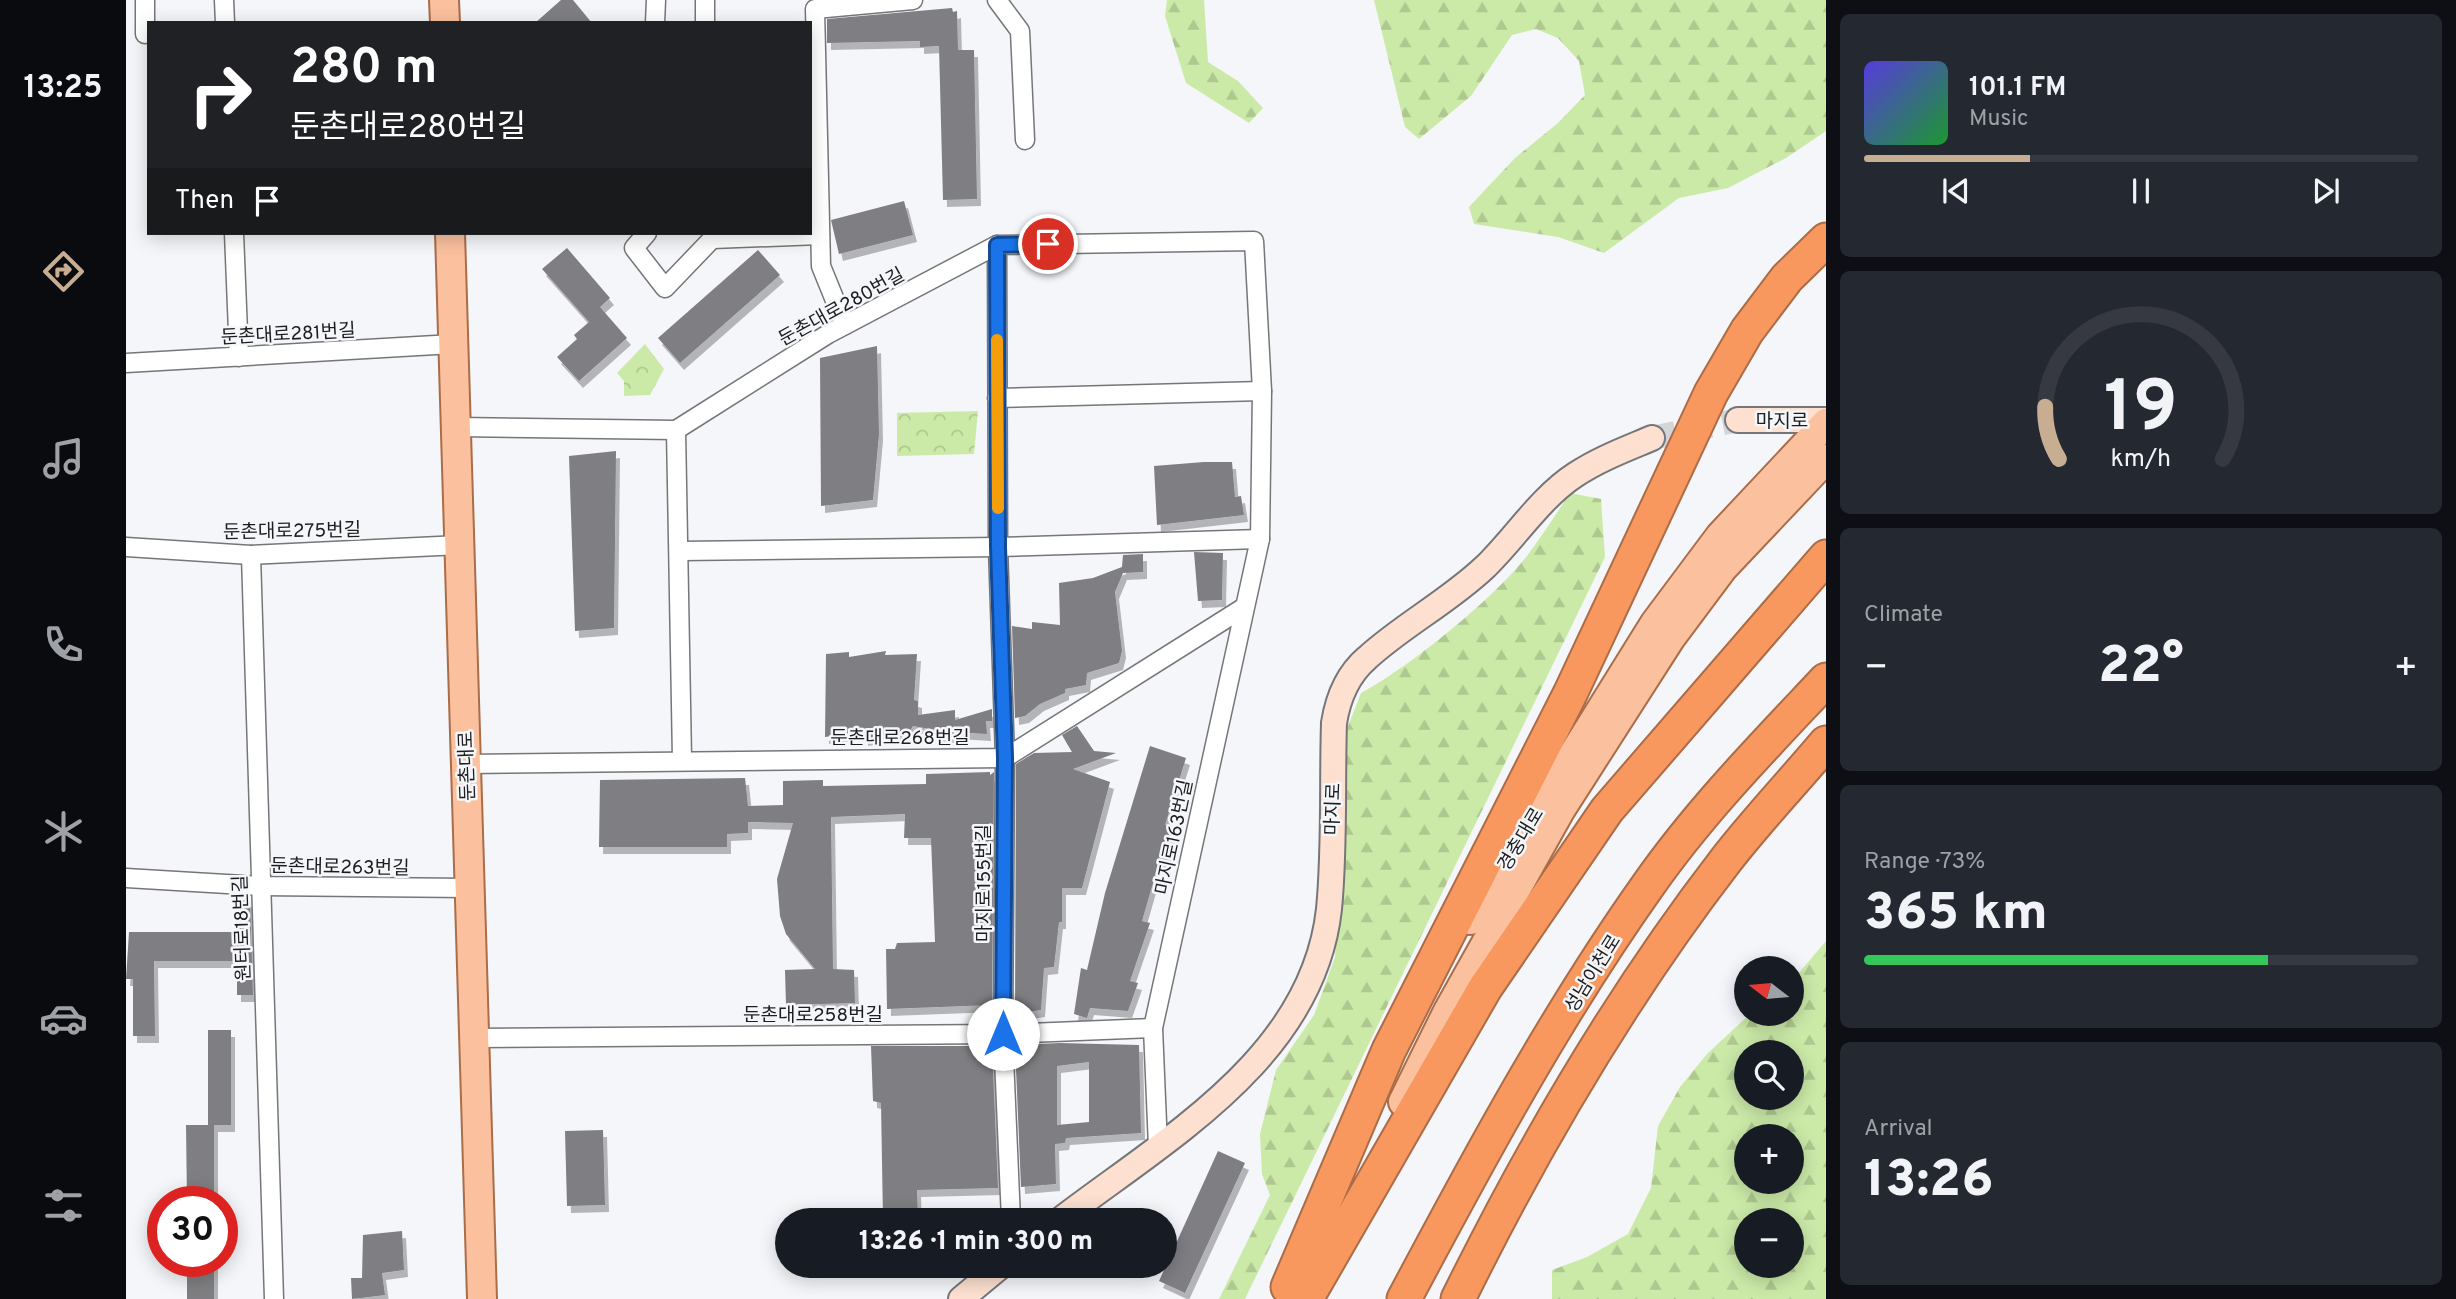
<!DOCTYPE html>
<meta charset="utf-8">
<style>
body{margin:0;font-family:Overpass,"Noto Sans KR",sans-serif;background:#242831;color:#f1f3f6;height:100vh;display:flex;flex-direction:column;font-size:26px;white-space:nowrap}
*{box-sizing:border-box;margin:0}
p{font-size:23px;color:#9ea1a6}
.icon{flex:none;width:38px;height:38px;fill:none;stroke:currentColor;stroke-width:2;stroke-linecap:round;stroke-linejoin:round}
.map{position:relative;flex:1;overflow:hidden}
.sheet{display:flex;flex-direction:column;gap:14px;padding:14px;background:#0d0f14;width:630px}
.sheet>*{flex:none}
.hud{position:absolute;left:21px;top:21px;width:665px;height:214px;border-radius:0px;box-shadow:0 4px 18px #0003;background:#202124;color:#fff;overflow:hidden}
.needle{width:46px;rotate:286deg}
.controls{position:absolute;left:1608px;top:956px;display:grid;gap:14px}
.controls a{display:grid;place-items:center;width:70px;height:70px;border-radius:50%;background:#171b24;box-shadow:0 4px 18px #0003;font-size:35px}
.speed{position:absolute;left:21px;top:1186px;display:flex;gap:14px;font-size:35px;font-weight:700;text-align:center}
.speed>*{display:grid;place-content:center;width:91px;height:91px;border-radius:50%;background:#171b24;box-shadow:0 4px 18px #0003;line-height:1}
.speed .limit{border:10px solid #d22;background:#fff;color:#111}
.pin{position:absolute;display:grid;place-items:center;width:60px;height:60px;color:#fff;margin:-30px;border:4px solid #fff;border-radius:50%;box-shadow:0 2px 7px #0007}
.me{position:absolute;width:77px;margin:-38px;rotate:0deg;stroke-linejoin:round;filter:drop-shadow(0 0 5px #0008)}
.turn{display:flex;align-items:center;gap:24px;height:147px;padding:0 28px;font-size:32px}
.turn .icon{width:91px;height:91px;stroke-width:2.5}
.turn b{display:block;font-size:49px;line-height:60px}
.then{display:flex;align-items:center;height:66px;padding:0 28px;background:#0003;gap:14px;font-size:26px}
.big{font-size:52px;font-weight:800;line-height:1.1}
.sheet .card{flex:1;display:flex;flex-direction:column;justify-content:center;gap:10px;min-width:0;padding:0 24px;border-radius:10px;background:#242831}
.sheet .dial{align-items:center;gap:0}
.dial svg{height:182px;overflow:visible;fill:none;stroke:#363941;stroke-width:7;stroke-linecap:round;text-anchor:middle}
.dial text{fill:#f1f3f6;stroke:none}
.song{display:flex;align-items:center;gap:21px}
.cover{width:84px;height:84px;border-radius:10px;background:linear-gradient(135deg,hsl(250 70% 55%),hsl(130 70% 35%))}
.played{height:7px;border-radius:4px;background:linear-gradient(90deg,#c7ad92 30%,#363941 30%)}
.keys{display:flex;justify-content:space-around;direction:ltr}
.heat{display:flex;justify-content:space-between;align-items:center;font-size:38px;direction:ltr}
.charge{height:10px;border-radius:5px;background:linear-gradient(90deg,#34c759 73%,#363941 0)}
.trip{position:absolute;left:649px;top:1208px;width:402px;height:70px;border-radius:35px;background:#171b24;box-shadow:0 4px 18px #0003;font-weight:800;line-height:70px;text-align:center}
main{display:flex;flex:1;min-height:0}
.dock{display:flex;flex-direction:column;width:126px;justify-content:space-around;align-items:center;background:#090b0e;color:#9ea1a6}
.dock .icon{width:49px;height:49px}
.dock .active{color:#c7ad92}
.dock b{font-size:32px;color:#f1f3f6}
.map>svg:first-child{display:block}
.forest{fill:url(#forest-firs);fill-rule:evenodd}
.park{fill:url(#park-crowns)}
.building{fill:#7f7e82;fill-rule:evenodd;filter:url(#shadow)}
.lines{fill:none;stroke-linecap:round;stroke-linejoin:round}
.secondary-tunnel{stroke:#d4d5d8;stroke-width:24;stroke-dasharray:24 12;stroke-linecap:butt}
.street-casing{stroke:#757679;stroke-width:21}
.secondary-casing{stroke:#757679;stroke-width:28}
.primary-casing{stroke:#ab6c48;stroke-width:32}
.highway-casing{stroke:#ab6c48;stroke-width:37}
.street{stroke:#fff;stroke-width:18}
.secondary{stroke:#fde0cf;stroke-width:24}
.primary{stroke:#fbc19e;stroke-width:28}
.highway{stroke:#f8975e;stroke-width:33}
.route-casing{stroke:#114b97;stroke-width:18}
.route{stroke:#1a73e8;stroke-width:12}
.slow{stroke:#f59e0b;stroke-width:12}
.labels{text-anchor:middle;stroke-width:5;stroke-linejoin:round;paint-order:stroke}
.street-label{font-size:19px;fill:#1c1d1e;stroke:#f4f6f9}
</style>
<main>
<nav class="dock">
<b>13:25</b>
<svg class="icon active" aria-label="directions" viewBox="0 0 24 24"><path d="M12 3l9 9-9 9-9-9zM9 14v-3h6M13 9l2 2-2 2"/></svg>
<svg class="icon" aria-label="music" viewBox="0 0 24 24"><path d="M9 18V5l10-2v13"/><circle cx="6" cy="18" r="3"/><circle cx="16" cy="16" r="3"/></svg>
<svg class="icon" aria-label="phone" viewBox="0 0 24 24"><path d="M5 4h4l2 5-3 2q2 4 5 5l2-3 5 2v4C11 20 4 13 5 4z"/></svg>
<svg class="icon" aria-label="climate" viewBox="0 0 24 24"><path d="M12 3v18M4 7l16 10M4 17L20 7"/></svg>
<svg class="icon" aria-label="car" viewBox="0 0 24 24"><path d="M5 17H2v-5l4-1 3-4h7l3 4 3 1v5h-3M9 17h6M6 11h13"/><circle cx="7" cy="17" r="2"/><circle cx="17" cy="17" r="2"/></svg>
<svg class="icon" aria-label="filters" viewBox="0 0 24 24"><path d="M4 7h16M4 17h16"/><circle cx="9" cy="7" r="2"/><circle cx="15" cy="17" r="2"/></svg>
</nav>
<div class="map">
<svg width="1700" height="1299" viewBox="0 0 1700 1299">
<defs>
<pattern id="forest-firs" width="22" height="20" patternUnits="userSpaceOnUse" patternTransform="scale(1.75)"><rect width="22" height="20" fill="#cbeaa8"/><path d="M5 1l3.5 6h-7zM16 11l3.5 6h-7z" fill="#aec890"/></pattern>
<pattern id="park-crowns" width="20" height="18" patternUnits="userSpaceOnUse" patternTransform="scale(1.75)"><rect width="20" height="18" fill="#cbeaa8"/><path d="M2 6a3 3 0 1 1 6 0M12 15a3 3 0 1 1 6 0" fill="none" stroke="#aec890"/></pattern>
<filter id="shadow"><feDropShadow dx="4" dy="7" stdDeviation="0" flood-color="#0004"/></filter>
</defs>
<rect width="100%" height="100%" fill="#f4f6f9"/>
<g class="forest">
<polygon points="1041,0 1078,0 1082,62 1112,81 1137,108 1123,123 1060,83 1039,16"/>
<polygon points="1248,0 1700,0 1700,131 1660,158 1602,188 1553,198 1478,253 1432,237 1348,224 1343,207 1389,158 1432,123 1459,95 1453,61 1432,38 1410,29 1386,35 1345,96 1293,139 1279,127"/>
<path d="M 1444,493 L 1475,499 L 1479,557 L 1119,1299 L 1093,1299 L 1144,1195 L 1136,1174 L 1134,1134 L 1150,1070 L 1188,1015 L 1209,957 L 1220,786 L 1218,748 L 1222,726 L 1235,693 C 1284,667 1367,599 1401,556 C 1416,536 1430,514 1444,493 Z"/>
<path d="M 1700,941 L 1700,1299 L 1426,1299 L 1426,1270 L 1461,1257 L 1502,1234 L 1525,1188 L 1532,1126 L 1554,1087 L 1581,1054 L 1625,1013 L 1666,1013 L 1666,981 ZM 1620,1052 L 1666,1052 L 1666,1097 L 1620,1097 ZM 1620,1136 L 1666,1136 L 1666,1181 L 1620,1181 ZM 1620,1220 L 1666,1220 L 1666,1265 L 1620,1265 Z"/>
</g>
<g class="park">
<polygon points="519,344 538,369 524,395 498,396 498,381 491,373"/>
<polygon points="852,411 848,454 771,456 771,413"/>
</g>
<g class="building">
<polygon points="435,0 447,0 466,23 409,23"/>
<polygon points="826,8 827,12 831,11 832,50 848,50 851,199 817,200 813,46 794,47 794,41 701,43 701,19"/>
<polygon points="778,201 787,235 713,254 705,220"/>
<polygon points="441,248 484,298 474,307 501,338 453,381 431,357 451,339 448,335 463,322 416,269"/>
<polygon points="632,250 654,275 554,363 532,338"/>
<polygon points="751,346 753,434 747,500 695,506 694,358"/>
<polygon points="490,451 488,628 449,631 443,456"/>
<polygon points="1078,462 1106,462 1109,497 1115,496 1118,515 1031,525 1028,466"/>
<polygon points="1068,552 1097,553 1096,600 1072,601"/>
<polygon points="1017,554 1017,572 997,573 989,592 996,651 993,663 961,673 960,685 939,689 939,693 914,704 899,716 889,718 886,626 906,629 906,622 934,625 933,583 967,578 996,567 997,555"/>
<polygon points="760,651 759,655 791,654 788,700 792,701 792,715 829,710 829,720 866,709 866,721 860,721 861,734 828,732 828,736 810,736 810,730 787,726 784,731 738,739 738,732 699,737 700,654 723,652 723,657"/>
<polygon points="951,726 968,751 990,753 947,769 984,782 956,888 936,888 936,922 933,922 928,967 918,968 915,1010 889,1014 890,764 908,753 946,752 936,735"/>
<polygon points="1024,746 1060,758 1039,825 1048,826 1041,863 1033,862 1016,921 1024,923 1004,981 1012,983 1002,1011 964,1008 961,1018 948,1014 955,968 961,970 979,893"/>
<polygon points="864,772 864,775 868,772 866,1005 761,1009 760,949 769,949 771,943 809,942 805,838 778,838 779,814 705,817 707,969 728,970 729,1003 660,1005 659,970 689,969 660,934 654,916 651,879 667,823 622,822 622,833 601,834 601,847 473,847 474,780 619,778 622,806 657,805 657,781 697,780 697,786 800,784 800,774"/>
<polygon points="110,900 124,900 127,995 111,995 111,961 28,961 29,1036 7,1036 7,979 0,979 3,932 110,932"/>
<polygon points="82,1030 105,1030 105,1125 88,1125 88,1202 61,1202 60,1125 82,1125"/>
<path d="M 934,1043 L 1013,1045 L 1015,1133 L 940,1138 L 939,1143 L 929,1144 L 930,1184 L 895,1187 L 889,1045 ZM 963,1062 L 963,1122 L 931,1125 L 931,1066 Z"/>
<polygon points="745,1046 866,1046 872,1188 791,1190 792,1220 757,1220 755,1103 747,1101"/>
<polygon points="477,1130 479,1205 441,1206 439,1131"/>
<polygon points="1092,1151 1119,1163 1059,1293 1033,1281"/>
<polygon points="276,1231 278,1270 256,1273 259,1295 226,1299 225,1278 236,1278 237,1235"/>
<rect x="61" y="1262" width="27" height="37"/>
</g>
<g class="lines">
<polyline class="secondary-tunnel" points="1526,438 1612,420"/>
<defs>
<g id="street">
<polyline points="98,0 99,23"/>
<polyline points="579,0 579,23"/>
<polyline points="871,0 894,31 899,140"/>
<polyline points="529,23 530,0"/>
<polyline points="19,34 19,0"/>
<polyline points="108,233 113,357"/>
<polyline points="521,233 508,248 539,288 586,239"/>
<polyline points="586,233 586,239 694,235"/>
<polyline points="871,245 872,547 879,758 877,1034 885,1220"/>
<polyline points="719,325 695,266 689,9 787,0"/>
<polyline points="0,363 327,344"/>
<polyline points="871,398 1136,391"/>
<polyline points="332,427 550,430 702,334 871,245 1128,241 1136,391 1134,539 1027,1028 1032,1147"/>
<polyline points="550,430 556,759"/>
<polyline points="0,547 125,555 334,545"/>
<polyline points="555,551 872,547 1134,539"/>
<polyline points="125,555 148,1299"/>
<polyline points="340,764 879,758 1117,608"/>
<polyline points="0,878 134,886 343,888"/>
<polyline points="348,1038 877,1034 1027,1028"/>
</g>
<g id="secondary">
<polyline points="1612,420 1700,420"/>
<path d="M 934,1220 C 1041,1138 1187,1057 1203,909 C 1209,848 1206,784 1208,723 C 1212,698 1221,675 1241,658 C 1277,625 1322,602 1359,567 C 1389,538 1414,498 1449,475 C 1473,459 1500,449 1526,438"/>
<polyline points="835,1299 876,1265"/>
</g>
<g id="primary">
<polyline points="318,0 319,23"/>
<polyline points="324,233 356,1299"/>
<polyline points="1344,920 1529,623 1594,536 1700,423"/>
<polyline points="1277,1102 1322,1011 1435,809 1544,639 1597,568 1700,459"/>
</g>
<g id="highway">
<polyline points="1162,1287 1263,1050 1444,694 1585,393 1621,331 1661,278 1700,240"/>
<polyline points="1180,1299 1359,988 1481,810 1700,557"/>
<path d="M 1278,1299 C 1353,1158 1430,1015 1523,884 C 1575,810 1639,745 1700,680"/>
<path d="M 1332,1299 C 1408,1145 1495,996 1600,860 C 1631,820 1667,782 1700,743"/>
</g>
</defs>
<use href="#street" class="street-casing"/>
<use href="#secondary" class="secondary-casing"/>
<use href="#primary" class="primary-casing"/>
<use href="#highway" class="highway-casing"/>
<use href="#street" class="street"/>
<use href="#secondary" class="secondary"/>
<use href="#primary" class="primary"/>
<use href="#highway" class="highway"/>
</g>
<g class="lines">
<defs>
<polyline id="route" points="877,1034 879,758 872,547 871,245 922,244"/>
</defs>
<use href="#route" class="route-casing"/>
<use href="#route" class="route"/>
<polyline class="slow" points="871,340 872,508"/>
</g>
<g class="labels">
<g class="street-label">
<text transform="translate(715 306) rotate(-29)" y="7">둔촌대로280번길</text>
<text transform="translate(162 333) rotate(-3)" y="7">둔촌대로281번길</text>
<text x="1656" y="427">마지로</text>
<text transform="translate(166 530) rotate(-1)" y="7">둔촌대로275번길</text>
<text x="774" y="744">둔촌대로268번길</text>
<text transform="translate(340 766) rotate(-92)" y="7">둔촌대로</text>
<text transform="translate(1206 809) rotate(-88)" y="7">마지로</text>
<text transform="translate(1047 837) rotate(-78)" y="7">마지로163번길</text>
<text transform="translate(1394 839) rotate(-59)" y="7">경충대로</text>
<text transform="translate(214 866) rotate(1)" y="7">둔촌대로263번길</text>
<text transform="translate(857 883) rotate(-90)" y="7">마지로155번길</text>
<text transform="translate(115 928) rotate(-92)" y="7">원터로18번길</text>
<text transform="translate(1466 973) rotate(-58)" y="7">성남이천로</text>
<text x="687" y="1021">둔촌대로258번길</text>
</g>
</g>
</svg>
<div class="controls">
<a><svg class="needle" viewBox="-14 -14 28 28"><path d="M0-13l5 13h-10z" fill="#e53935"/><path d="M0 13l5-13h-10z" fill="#9ea1a6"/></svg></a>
<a><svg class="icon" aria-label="search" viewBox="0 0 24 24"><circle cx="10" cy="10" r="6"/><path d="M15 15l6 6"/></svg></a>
<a>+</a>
<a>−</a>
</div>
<div class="speed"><div class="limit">30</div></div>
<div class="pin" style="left:922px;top:244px;background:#d93025"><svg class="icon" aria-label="arrive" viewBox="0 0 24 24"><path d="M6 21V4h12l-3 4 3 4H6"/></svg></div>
<svg class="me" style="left:877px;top:1034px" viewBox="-20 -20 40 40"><circle r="19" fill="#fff"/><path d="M0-13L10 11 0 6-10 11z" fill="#1a73e8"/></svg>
<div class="trip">13:26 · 1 min · 300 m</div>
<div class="hud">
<div class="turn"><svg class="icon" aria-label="right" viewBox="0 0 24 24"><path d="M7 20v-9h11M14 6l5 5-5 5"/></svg><div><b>280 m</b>둔촌대로280번길</div></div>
<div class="then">Then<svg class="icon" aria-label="arrive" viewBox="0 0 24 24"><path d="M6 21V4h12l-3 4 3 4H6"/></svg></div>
</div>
</div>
<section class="sheet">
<div class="card">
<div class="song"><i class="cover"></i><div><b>101.1 FM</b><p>Music</p></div></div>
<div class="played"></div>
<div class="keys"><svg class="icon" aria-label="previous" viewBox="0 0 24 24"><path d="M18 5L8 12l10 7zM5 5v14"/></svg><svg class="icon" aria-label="pause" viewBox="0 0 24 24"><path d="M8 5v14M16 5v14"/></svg><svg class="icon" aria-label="next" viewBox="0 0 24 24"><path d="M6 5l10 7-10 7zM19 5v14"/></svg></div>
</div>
<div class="card dial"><svg viewBox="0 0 100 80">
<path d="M14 69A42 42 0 1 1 86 69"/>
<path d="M14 69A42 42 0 0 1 8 46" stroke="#c7ad92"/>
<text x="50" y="56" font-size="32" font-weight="700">19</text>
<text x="50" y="72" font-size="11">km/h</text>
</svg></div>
<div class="card"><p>Climate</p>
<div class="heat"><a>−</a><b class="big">22°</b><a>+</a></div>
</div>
<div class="card"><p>Range · 73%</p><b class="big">365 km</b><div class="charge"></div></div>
<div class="card"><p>Arrival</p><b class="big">13:26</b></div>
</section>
</main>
